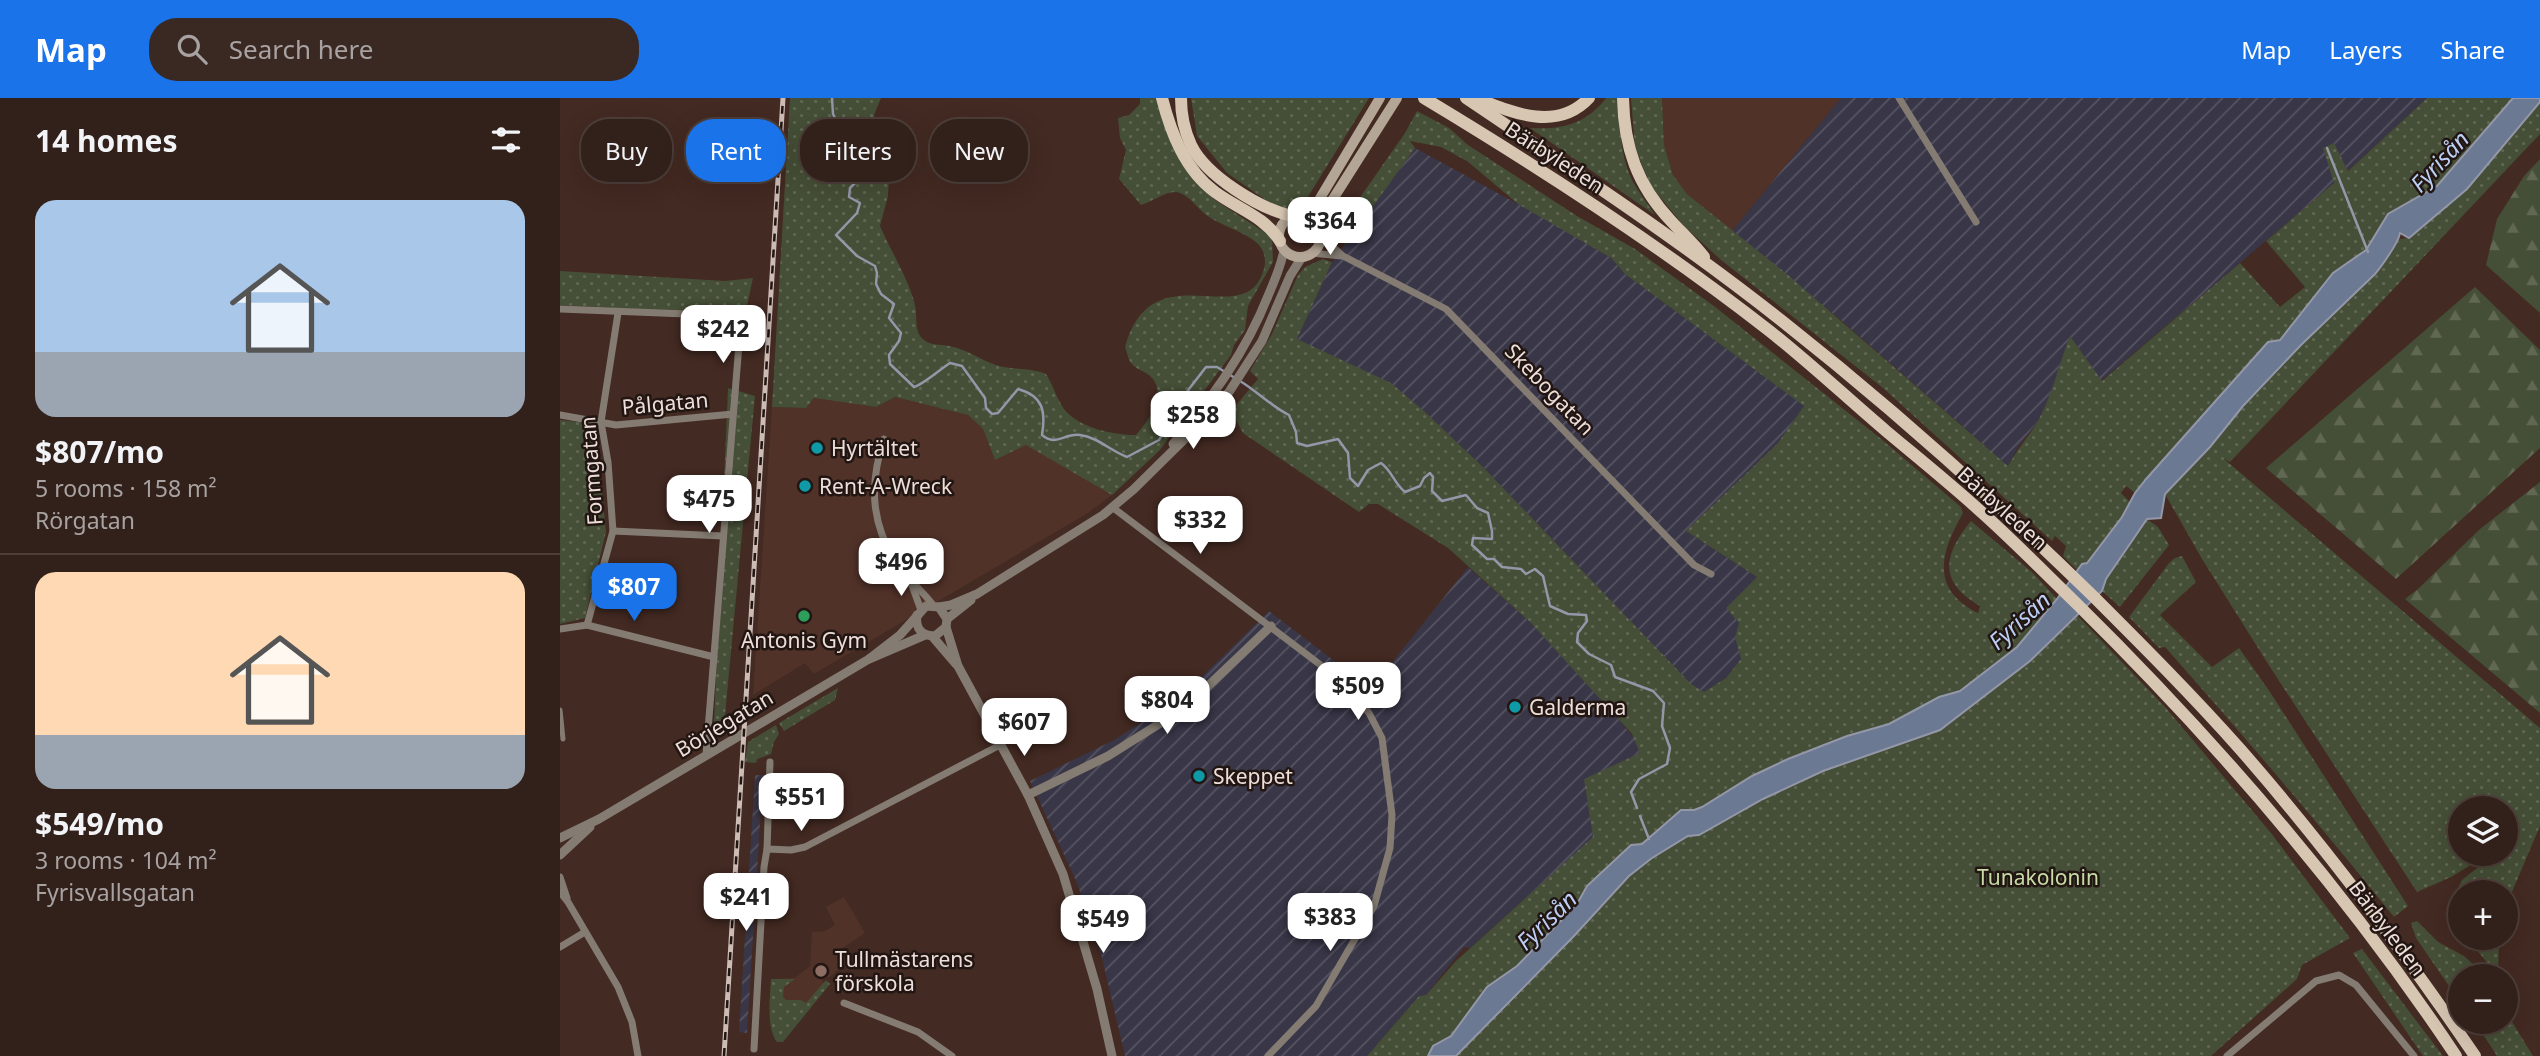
<!DOCTYPE html>
<html lang="en">
<head>
<meta charset="utf-8">
<style>
	body { margin:0; font-family:"Noto Sans",sans-serif; background:#3a2823; color:#f1f3f6; height:100vh; display:flex; flex-direction:column; font-size:26px; white-space:nowrap }
	* { box-sizing:border-box; margin:0 }
	p { font-size:23px; color:#a8a3a2 }
	.icon { flex:none; width:38px; height:38px; fill:none; stroke:currentColor; stroke-width:2; stroke-linecap:round; stroke-linejoin:round }
	.map { position:relative; flex:1; overflow:hidden }
	.details { display:flex; flex-direction:column; background:#32201a; width:560px }
	.details>* { flex:none }
	.hud { position:absolute; left:21px; top:21px; width:665px; height:63px; display:flex; gap:14px }
	.buttons { position:absolute; left:1888px; top:698px; display:grid; gap:14px }
	.buttons a { display:grid; place-items:center; width:70px; height:70px; border-radius:50%; background:#32201a; box-shadow:0 7px 28px #0002,0 0 0 2px #4d3e39; font-size:35px }
	.price { position:absolute; translate:-50% -60px; padding:0 16px; border-radius:14px; background:#fff; color:#222; font-size:23px; line-height:46px; filter:drop-shadow(0 2px 4px #0008) }
	.price::after { content:''; position:absolute; left:50%; top:42px; width:21px; height:16px; margin-left:-10px; background:inherit; clip-path:polygon(0 0,100% 0,50% 100%) }
	.price.selected { background:#1a73e8; color:#fff }
	ul { padding:0; list-style:none }
	li { display:grid; align-content:center; gap:14px; height:371px; padding:0 35px }
	li+li { border-top:2px solid #4d3e39 }
	li span { display:grid; place-items:center; height:217px; border-radius:21px; color:#555 }
	li>.icon { margin-inline-start:auto }
	span .icon { width:126px; height:126px; fill:#fffc; stroke-width:1 }
	li b { font-size:30px }
	h2 { display:flex; justify-content:space-between; align-items:center; height:84px; padding:0 35px; font-size:30px }
	.pill { padding:0 24px; border-radius:28px; background:#32201a; box-shadow:0 7px 28px #0002,0 0 0 2px #4d3e39; font-size:24px; line-height:63px }
	.pill.selected { background:#1a73e8; color:#fff }
	header { display:flex; align-items:center; gap:42px; box-sizing:border-box; height:98px; padding:0 35px; background:#1a73e8; color:#fff }
	header strong { font-size:33px }
	nav { display:flex; gap:38px; margin-inline-start:auto; font-size:24px }
	.search { width:490px; height:63px; background:#3a2823; display:flex; align-items:center; gap:18px; box-sizing:border-box; padding:0 24px; border-radius:28px; color:#a8a3a2; font-size:26px }
	main { display:flex; flex:1; min-height:0 }
	.map>svg:first-child { display:block }
	.built { fill:#513229 }
	.industrial { fill:url(#industrial-furrows) }
	.green { fill:url(#green-dots) }
	.forest { fill:url(#forest-firs) }
	.water { fill:#6c7993; stroke:#9397a8; stroke-width:2 }
	.lines { fill:none; stroke-linecap:round; stroke-linejoin:round }
	.stream { stroke:#9397a8; stroke-width:2.5 }
	.pedestrian { stroke:#847c72; stroke-width:5 }
	.minor { stroke:#847c72; stroke-width:7 }
	.tertiary { stroke:#847c72; stroke-width:9 }
	.secondary { stroke:#b3a696; stroke-width:10 }
	.primary { stroke:#d7c6b2; stroke-width:12 }
	.rail-casing { stroke:#cdbcb6; stroke-width:5 }
	.rail { stroke:#211612; stroke-width:2.5; stroke-dasharray:8; stroke-linecap:butt }
	.culture-dot { fill:#0f9aa8; stroke:#211612; stroke-width:2.5 }
	.leisure-dot { fill:#2e9e5b; stroke:#211612; stroke-width:2.5 }
	.education-dot { fill:#8d6e63; stroke:#211612; stroke-width:2.5 }
	.labels { text-anchor:middle; dominant-baseline:central; stroke-width:5; stroke-linejoin:round; paint-order:stroke }
	.street-label { font-size:21px; fill:#eeded9; stroke:#211612 }
	.poi-label { font-size:21px; fill:#eeded9; stroke:#211612; text-anchor:start }
	.park-label { font-size:21px; fill:#c7dba6; stroke:#211612 }
	.water-label { font-size:23px; font-style:italic; fill:#bccff6; stroke:#211612 }
</style>
</head>
<body>
<header>
<strong>Map</strong>
<div class="search"><svg class="icon" aria-label="search" viewBox="0 0 24 24"><circle cx="10" cy="10" r="6"/><path d="M15 15l6 6"/></svg>Search here</div>
<nav><a>Map</a><a>Layers</a><a>Share</a></nav>
</header>
<main>
<section class="details">
<h2>14 homes<svg class="icon" aria-label="filters" viewBox="0 0 24 24"><path d="M4 7h16M4 17h16"/><circle cx="9" cy="7" r="2"/><circle cx="15" cy="17" r="2"/></svg></h2>
<ul>
<li><span style="background:linear-gradient(#a9c7e8 70%,#9aa5b1 0)"><svg class="icon" aria-label="home" viewBox="0 0 24 24"><path d="M3 11l9-7 9 7M6 9v11h12V9"/></svg></span><div><b>$807/mo</b><p>5 rooms · 158 m²</p><p>Rörgatan</p></div></li>
<li><span style="background:linear-gradient(#ffd9b3 75%,#9aa5b1 0)"><svg class="icon" aria-label="home" viewBox="0 0 24 24"><path d="M3 11l9-7 9 7M6 9v11h12V9"/></svg></span><div><b>$549/mo</b><p>3 rooms · 104 m²</p><p>Fyrisvallsgatan</p></div></li>
</ul>
</section>
<div class="map">
<svg width="1980" height="958" viewBox="0 0 1980 958">
	<defs>
		<pattern id="industrial-furrows" width="10" height="10" patternUnits="userSpaceOnUse" patternTransform="scale(1.75)"><rect width="10" height="10" fill="#393648"/><path d="M-1 1l2-2M0 10L10 0M9 11l2-2" fill="none" stroke="#565362"/></pattern>
		<pattern id="green-dots" width="8" height="8" patternUnits="userSpaceOnUse" patternTransform="scale(1.75)"><rect width="8" height="8" fill="#454e36"/><path d="M2 2h.1M6 6h.1" fill="none" stroke="#606752" stroke-width="1.8" stroke-linecap="round"/></pattern>
		<pattern id="forest-firs" width="22" height="20" patternUnits="userSpaceOnUse" patternTransform="scale(1.75)"><rect width="22" height="20" fill="#454e36"/><path d="M5 1l3.5 6h-7zM16 11l3.5 6h-7z" fill="#606752"/></pattern>
	</defs>
	<rect width="100%" height="100%" fill="#432a22"/>
	<g class="built">
		<path d="M1102 0H1281L1172 133 1127 96 1113 77 1104 47Z"/>
		<path d="M335 299 408 317 423 331 435 362 466 346 552 397 528 415 254 576 245 565 193 597 212 309 246 310 254 300 316 309Z"/>
		<path d="M284 799 305 835 278 853 286 865 271 878 262 882 264 885 231 923 212 927 211 881 235 880 250 868 252 834 265 833 275 827 266 809Z"/>
	</g>
	<g class="industrial">
		<path d="M1281 0H1867L1781 79 1541 283 1510 238 1491 296 1478 323 1458 349 1448 368 1282 223 1172 133Z"/>
		<path d="M855 50 1009 134 1051 160 1065 176 1245 308 1218 345 1126 433 1197 479 1243 522 1150 606 923 369 864 313 737 241 772 164Z"/>
		<path d="M908 469 970 524 1031 588 1078 645 1080 655 1034 739 910 850 904 849 866 897 859 898 807 958H565L542 860 517 785 470 683 554 642 621 599 709 513 811 591Z"/>
		<path d="M195 677H203L187 935 179 934Z"/>
	</g>
	<g class="green">
		<path d="M230 0H321L314 17 329 78 328 98 320 128C331 154 348 179 355 207 358 219 353 233 364 242 372 248 380 246 389 248 407 251 422 263 439 268 456 272 470 270 486 276 493 287 497 301 504 311 519 330 553 337 576 337 589 322 609 296 590 278 585 273 575 271 571 265 568 261 567 254 565 249 592 152 683 234 703 174 707 164 705 152 697 145 682 132 660 128 645 116 636 109 628 95 615 94 605 94 591 104 581 107L559 81 566 52 560 40 558 20 569 17 580 6V0H598L635 83 655 102 712 139 713 164 688 208 685 232 674 247 671 257 599 353 552 397 466 347 435 362 423 331 408 317 335 299 316 309 254 300 246 310 212 309Z"/>
		<path d="M631 0H809L741 110 730 113 710 105 667 75 637 38Z"/>
		<path d="M1046 0H1059C1060 28 1060 58 1073 84 1079 95 1088 106 1095 117L970 30C1002 32 1026 26 1046 0Z"/>
		<path d="M1071 0H1102L1104 47 1113 77 1127 96 1228 177 1448 368C1457 351 1470 337 1479 321 1493 295 1499 265 1510 238L1542 283 1680 165 1720 209 1745 189 1706 143 1774 85 1763 50 1774 45 1788 73 1867 0H1953L1877 88 1828 116 1806 152 1773 175 1720 242 1708 244 1575 395 1566 388 1561 395 1570 404 1562 419 1519 474 1503 458 1506 448 1495 438 1492 443 1323 290 1161 162 1123 127 1091 88 1075 51Z"/>
		<path d="M1980 4V36L1670 364 1663 360 1980 630V728L1946 808V794H1900V832L1892 820 1891 805 1902 782 1935 756H1946V710H1900V756H1929L1891 779 1857 794 1710 569 1642 461 1605 396 1650 349 1683 308 1741 247 1815 176 1839 141 1849 140 1907 91Z"/>
		<path d="M857 13 889 30 908 47 1017 118 1075 151 1154 208 1320 340 1401 409 1403 415C1380 455 1370 491 1418 515L1420 508C1378 484 1383 457 1411 423L1473 475 1497 501 1457 549 1400 593 1379 599 1329 626 1287 638 1228 661 1192 678 1142 709 1134 712H1121L1082 746 1027 788 1017 806 957 868 927 889 891 938 873 948 868 958H807L859 898 866 897 896 863 1033 739 1024 681 1080 655 1072 636 970 524 888 450 818 406H809L799 414 683 335 671 313 698 281 690 273 712 236 738 177 745 169 763 161 772 164 737 241 831 285 864 313 923 369 1131 586 1144 594 1166 580 1181 561 1175 539 1179 525 1166 510 1197 479 1126 433 1218 345 1244 308 1065 176 1051 160 958 106 907 63 881 49 850 43 855 50 786 146 775 140 778 131 845 35Z"/>
		<path d="M0 173 165 183 193 180 185 217 0 207Z"/>
		<path d="M168 290 195 298 164 628 154 625Z"/>
		<path d="M0 322 35 326 46 434 25 520 0 526Z"/>
		<path d="M1587 421 1598 429 1609 447 1560 509 1542 493 1546 481Z"/>
		<path d="M1622 458 1636 484 1600 517 1652 569 1679 550 1710 594 1848 808 1834 819C1760 727 1684 638 1605 549L1599 550 1569 519 1609 465 1615 460Z"/>
		<path d="M1515 515 1606 610 1711 735 1790 840 1742 867 1737 881 1651 958H896L1014 838 1069 778 1092 760 1128 738 1139 737 1203 701 1263 673 1380 632Z"/>
		<path d="M278 590 275 602 224 633 219 625Z"/>
		<path d="M216 627 219 636 214 644 211 656 197 661 196 665 185 664 188 644Z"/>
		<path d="M1857 823 1878 844 1904 858 1926 878H1900V904L1856 840 1851 825Z"/>
		<path d="M1907 840H1939L1938 878Z"/>
		<path d="M1802 851 1883 958H1863L1793 855Z"/>
		<path d="M211 881H235L224 889 223 899 226 902H241L246 905 266 882 270 886 223 944H217C206 930 210 899 211 881Z"/>
		<path d="M1946 914 1973 958H1937L1915 924H1946Z"/>
	</g>
	<g class="forest">
		<path d="M1980 61V215L1926 167 1937 121 1964 78Z"/>
		<path d="M1915 189 1980 252V350L1836 481 1706 370Z"/>
		<path d="M1980 384V615L1845 501 1858 491 1920 431Z"/>
	</g>
	<path class="water" d="M1953 0H1980V4L1907 91 1849 140 1840 135C1839 144 1821 169 1815 176L1741 247 1683 308 1650 349 1605 396 1601 420 1587 421 1546 481 1542 493 1470 563 1380 632 1263 673 1203 701 1139 737 1128 738 1092 760 1069 778 1014 838 896 958H868L873 948 891 938 927 889 957 868 1017 806 1027 788 1071 747 1082 746 1121 712H1134L1142 709 1192 678 1228 661 1287 638 1329 626 1379 599 1400 593 1457 549 1497 501 1522 466 1527 465 1562 419 1575 395 1587 380 1708 244 1720 242 1773 175 1806 152 1828 116 1877 88Z"/>
	<g class="lines">
		<g class="stream">
			<path d="M272 0 273 16 287 43 286 52 296 58 303 59 308 68 305 75 290 90 289 99 300 105 297 115 276 137 297 158 315 168 317 175 316 186 321 196 334 206 329 220 341 235 339 243 329 257 330 266 354 289C364 286 379 272 390 265L402 268 425 300 426 310 432 316 438 315 458 291C483 298 486 313 482 337 496 349 504 335 520 337 537 339 551 353 567 359L599 342 629 291 646 269H657L675 280"/>
			<path d="M1767 50 1808 154"/>
			<path d="M680 283C698 294 711 308 729 317L736 334 737 345 747 348 778 341 788 355 790 380 798 388 808 372 821 365C832 373 834 385 845 394L860 388 864 380 870 375 873 379 872 393 882 403 906 397 917 410 928 415 932 433V441L913 440 912 447 927 461H934L942 469 961 471 966 476 975 471 983 478 990 508 1008 516 1026 517 1027 523 1018 535 1017 544 1029 556 1051 567 1055 579 1093 593 1104 605 1102 628 1110 650 1107 666 1079 681 1071 694 1077 710"/>
			<path d="M1080 718 1089 741"/>
		</g>
		<path class="pedestrian" d="M0 612 3 641"/>
		<g class="minor">
			<path d="M1339 0 1416 124"/>
			<path d="M761 138 783 158 886 211 1134 467 1151 476"/>
			<path d="M751 155 782 158"/>
			<path d="M0 211 176 218 179 246 146 657"/>
			<path d="M0 317 56 327 173 316"/>
			<path d="M324 341C310 383 310 422 334 461 344 478 361 491 373 507"/>
			<path d="M552 409 783 584 809 615 822 640 832 717 830 750 814 808 756 908 708 958"/>
			<path d="M53 433 163 438"/>
			<path d="M350 482 361 512"/>
			<path d="M27 527 53 433 48 364 41 324 58 215"/>
			<path d="M0 531 27 527 154 559"/>
			<path d="M207 751 210 664"/>
			<path d="M0 779 7 800"/>
			<path d="M0 794 8 804 58 889 72 924 78 958"/>
			<path d="M0 849 25 834"/>
			<path d="M284 905 358 934 392 958"/>
			<path d="M194 951 204 769 207 751 231 752 245 749 440 647"/>
			<path d="M1667 958 1756 883 1779 877 1796 887 1854 958"/>
		</g>
		<g class="tertiary">
			<path d="M613 346C652 300 686 254 708 198 715 182 721 168 724 152"/>
			<path d="M357 517C355 531 362 538 375 538L386 529 387 521 379 509"/>
			<path d="M387 521 411 502"/>
			<path d="M386 529 398 568 468 697 503 776 537 891 552 958"/>
			<path d="M372 538 396 566"/>
			<path d="M309 561 340 537 366 508 379 509 391 507 417 496 543 417 574 391 651 315 669 294 702 243 730 178 742 159"/>
			<path d="M468 697 548 658 626 609 711 528"/>
			<path d="M0 740 39 721 309 561 365 537"/>
			<path d="M0 757 30 729"/>
		</g>
		<g class="secondary">
			<path d="M744 117 759 102 820 0"/>
			<circle cx="740" cy="138" r="21"/>
			<path d="M761 133 766 112 837 0"/>
		</g>
		<g class="primary">
			<path d="M602 0C611 35 625 72 655 94 678 111 704 118 720 143"/>
			<path d="M621 0C621 17 624 32 631 47 646 78 700 111 732 118"/>
			<path d="M864 0C982 71 1098 146 1207 231 1248 263 1286 299 1326 333 1357 359 1388 384 1418 411 1452 441 1484 474 1516 505 1657 644 1786 793 1896 958"/>
			<path d="M906 0C1013 72 1121 143 1222 223 1331 309 1434 401 1533 498 1583 548 1633 598 1680 651 1765 748 1842 851 1915 958"/>
			<path d="M916 0C953 15 997 34 1029 0"/>
			<path d="M1063 0C1064 49 1077 87 1111 123 1122 135 1134 146 1144 159"/>
		</g>
		<g class="rail-casing">
			<path id="rail" d="M164 958 223 0"/>
		</g>
		<use href="#rail" class="rail"/>
	</g>
	<g class="culture-dot">
		<circle cx="257" cy="350" r="7"/>
		<circle cx="245" cy="388" r="7"/>
		<circle cx="955" cy="609" r="7"/>
		<circle cx="639" cy="678" r="7"/>
	</g>
	<circle class="leisure-dot" cx="244" cy="518" r="7"/>
	<circle class="education-dot" cx="261" cy="873" r="7"/>
	<g class="labels">
		<g class="street-label">
			<text transform="translate(995 59) rotate(33)">Bärbyleden</text>
			<text transform="translate(990 291) rotate(46)">Skebogatan</text>
			<text transform="translate(105 305) rotate(-5)">Pålgatan</text>
			<text transform="translate(31 373) rotate(-94)">Formgatan</text>
			<text transform="translate(1443 410) rotate(42)">Bärbyleden</text>
			<text transform="translate(164 625) rotate(-31)">Börjegatan</text>
			<text transform="translate(1828 830) rotate(53)">Bärbyleden</text>
		</g>
		<g class="poi-label">
			<text x="271" y="350">Hyrtältet</text>
			<text x="259" y="388">Rent-A-Wreck</text>
			<text x="244" y="542" text-anchor="middle">Antonis Gym</text>
			<text x="969" y="609">Galderma</text>
			<text x="653" y="678">Skeppet</text>
			<text x="275" y="861">Tullmästarens<tspan x="275" dy="24">förskola</tspan></text>
		</g>
		<g class="park-label">
			<text x="1478" y="779">Tunakolonin</text>
		</g>
		<g class="water-label">
			<text transform="translate(1879 63) rotate(-47)">Fyrisån</text>
			<text transform="translate(1459 522) rotate(-42)">Fyrisån</text>
			<text transform="translate(986 822) rotate(-44)">Fyrisån</text>
		</g>
	</g>
</svg>
<div class="buttons">
<a><svg class="icon" aria-label="layers" viewBox="0 0 24 24"><path d="M12 4l9 5-9 5-9-5zM3 14l9 5 9-5"/></svg></a>
<a>+</a>
<a>−</a>
</div>
<b class="price" style="left:770px;top:159px">$364</b>
<b class="price" style="left:163px;top:267px">$242</b>
<b class="price" style="left:633px;top:353px">$258</b>
<b class="price" style="left:149px;top:437px">$475</b>
<b class="price" style="left:640px;top:458px">$332</b>
<b class="price" style="left:341px;top:500px">$496</b>
<b class="price selected" style="left:74px;top:525px">$807</b>
<b class="price" style="left:798px;top:624px">$509</b>
<b class="price" style="left:607px;top:638px">$804</b>
<b class="price" style="left:464px;top:660px">$607</b>
<b class="price" style="left:241px;top:735px">$551</b>
<b class="price" style="left:186px;top:835px">$241</b>
<b class="price" style="left:770px;top:855px">$383</b>
<b class="price" style="left:543px;top:857px">$549</b>
<div class="hud">
<a class="pill">Buy</a>
<a class="pill selected">Rent</a>
<a class="pill">Filters</a>
<a class="pill">New</a>
</div>
</div>
</main>
</body>
</html>
